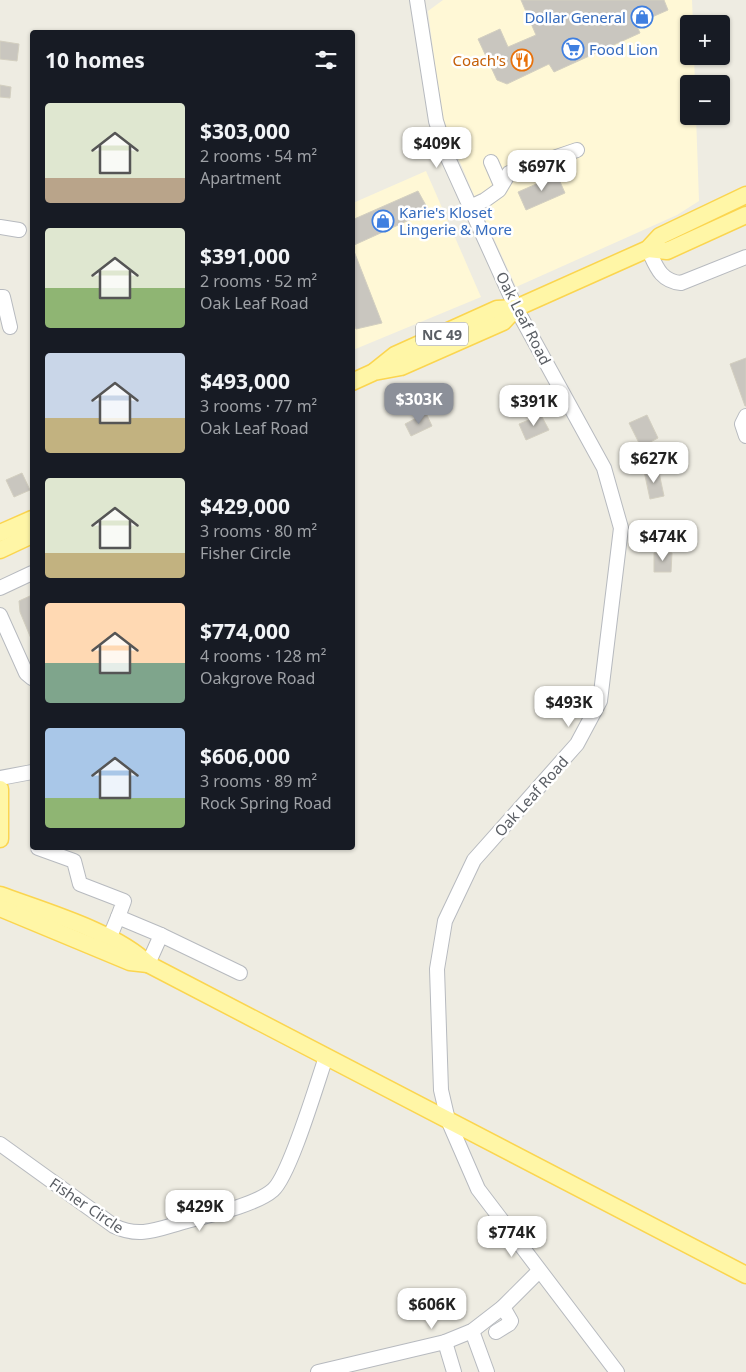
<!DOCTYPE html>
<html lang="en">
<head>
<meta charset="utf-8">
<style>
	body { margin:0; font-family:"Noto Sans",sans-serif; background:#20242c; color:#f1f3f6; height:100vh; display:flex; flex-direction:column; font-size:19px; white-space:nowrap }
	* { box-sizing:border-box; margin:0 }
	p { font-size:16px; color:#9ea1a6 }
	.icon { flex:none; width:28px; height:28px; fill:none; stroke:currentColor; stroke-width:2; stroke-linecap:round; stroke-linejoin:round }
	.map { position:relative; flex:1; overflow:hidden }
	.side { position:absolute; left:30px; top:30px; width:325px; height:820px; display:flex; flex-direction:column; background:#171b24; border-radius:5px; box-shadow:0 1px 4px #0004 }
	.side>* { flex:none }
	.tools { position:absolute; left:680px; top:15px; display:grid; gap:10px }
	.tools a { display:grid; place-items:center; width:50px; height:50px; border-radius:5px; background:#171b24; box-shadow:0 1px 4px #0004; font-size:25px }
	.price { position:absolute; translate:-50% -42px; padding:0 11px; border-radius:10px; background:#fff; color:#222; font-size:16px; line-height:32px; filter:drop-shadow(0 1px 2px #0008) }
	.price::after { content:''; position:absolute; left:50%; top:30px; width:15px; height:11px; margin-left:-8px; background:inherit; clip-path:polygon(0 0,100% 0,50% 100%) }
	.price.active { background:#8c9099; color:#fff }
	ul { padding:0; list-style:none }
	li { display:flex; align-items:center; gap:15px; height:125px; padding:0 15px }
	li span { display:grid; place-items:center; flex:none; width:140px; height:100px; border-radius:5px; color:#555 }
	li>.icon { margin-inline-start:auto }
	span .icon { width:60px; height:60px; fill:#fffc; stroke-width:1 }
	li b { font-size:21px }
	h2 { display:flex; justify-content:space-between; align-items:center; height:60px; padding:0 15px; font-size:21px }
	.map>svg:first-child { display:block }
	.commercial { fill:#fff8d6 }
	.building { fill:#c9c6bf; stroke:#d3cfc0 }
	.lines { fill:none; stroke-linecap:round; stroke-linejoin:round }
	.minor-casing { stroke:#b7babf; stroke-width:16 }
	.major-casing { stroke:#fbd54f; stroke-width:19 }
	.minor { stroke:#fff; stroke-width:14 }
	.major { stroke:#fff6a6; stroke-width:16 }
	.labels { text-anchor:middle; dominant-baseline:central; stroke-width:5; stroke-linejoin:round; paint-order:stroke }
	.shield { fill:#fff; stroke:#8c8e92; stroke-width:1 }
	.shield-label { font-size:14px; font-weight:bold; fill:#5a5e64 }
	.shop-label { font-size:15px; fill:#366cbe; stroke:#fff; text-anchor:start }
	.food-label { font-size:15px; fill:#c56008; stroke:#fff; text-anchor:end }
	.street-label { font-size:15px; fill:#5a5e64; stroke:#fff }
</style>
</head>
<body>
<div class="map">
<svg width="746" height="1372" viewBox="0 0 746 1372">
	<rect width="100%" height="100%" fill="#eeece2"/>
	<g class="commercial">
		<path d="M443 0H692L693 24H689V56H694L695 84H689V116H696L699 201 677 215 516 287 470 186 442 119 428 11Z"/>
		<path d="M426 171 481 297 353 350V203Z"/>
	</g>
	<g class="building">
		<path d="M521 0H664L668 10 636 24 640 33 554 72 549 64 507 84 497 80 478 39 500 29 508 47 536 35Z"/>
		<path d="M0 41 19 44 17 61 0 59Z"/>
		<path d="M0 85 11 87 10 98 0 97Z"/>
		<path d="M557 175 565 193 526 210 518 192Z"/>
		<path d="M418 191 429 211 352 246V220Z"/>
		<path d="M352 246 382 323 356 329 352 319Z"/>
		<path d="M746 358V406H745L730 364Z"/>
		<path d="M426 413 432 426 411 436 405 424Z"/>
		<path d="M541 415 549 430 526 440 519 424Z"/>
		<path d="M647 415 658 438 641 447 629 423Z"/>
		<path d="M658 468 664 496 650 499 644 471Z"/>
		<path d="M22 473 30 490 14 497 6 480Z"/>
		<path d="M654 553H672L671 572H654Z"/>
		<path d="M32 595V641L20 612 19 601Z"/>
	</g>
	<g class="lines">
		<g class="minor-casing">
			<g id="minor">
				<path d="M417 0 436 121 448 158 516 308 604 468 621 528 600 701 577 744 474 860 445 921 437 969 441 1090 448 1120 478 1189 617 1372"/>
				<path d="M491 162 501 185"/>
				<path d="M470 207 485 200 499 190 509 173 577 150"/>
				<path d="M0 227 19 230"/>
				<path d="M648 249C656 266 660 281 681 283L746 257"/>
				<path d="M0 297H3L10 327"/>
				<path d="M746 416 742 424 746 436"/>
				<path d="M0 588 32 573"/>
				<path d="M0 615 26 673 32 678"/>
				<path d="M0 778 32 772"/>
				<path d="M38 848 74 861 80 884 124 901 118 917"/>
				<path d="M109 939 118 917 161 935"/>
				<path d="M148 964 161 935 240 973"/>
				<path d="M0 1144 114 1226C141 1239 160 1228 187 1221 210 1215 256 1205 273 1190 290 1175 317 1083 326 1057"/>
				<path d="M472 1331 487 1372"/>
				<path d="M496 1332 509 1324 511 1321 503 1307"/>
				<path d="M445 1342 454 1372"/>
				<path d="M318 1372 445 1342 472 1331 503 1307 539 1271"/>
			</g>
		</g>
		<g class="major-casing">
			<g id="major">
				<path d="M648 249 667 251 746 215"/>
				<path d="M375 371 395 355 497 309 516 308"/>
				<path d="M352 382 374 372 401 367 503 322 516 308 648 249 660 236 746 195"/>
				<path d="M0 533 32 519"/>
				<path d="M0 550 32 535"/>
				<path d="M0 789V839"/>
				<path d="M0 895C43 911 116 932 148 964L746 1275"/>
				<path d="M0 908 130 962 148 964"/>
			</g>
		</g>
		<use href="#minor" class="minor"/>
		<use href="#major" class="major"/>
	</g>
	<defs>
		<g id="shop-ring" transform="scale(1.125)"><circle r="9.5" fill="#fff" stroke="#3f7fe0" stroke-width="1.5"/><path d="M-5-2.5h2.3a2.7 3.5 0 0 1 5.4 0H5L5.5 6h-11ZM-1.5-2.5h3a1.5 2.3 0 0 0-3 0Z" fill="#3f7fe0"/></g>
		<g id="supermarket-ring" transform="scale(1.125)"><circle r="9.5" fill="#fff" stroke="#3f7fe0" stroke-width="1.5"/><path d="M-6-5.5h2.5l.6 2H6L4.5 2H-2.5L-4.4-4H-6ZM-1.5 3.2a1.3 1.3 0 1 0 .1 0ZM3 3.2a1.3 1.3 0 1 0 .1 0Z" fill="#3f7fe0"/></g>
		<g id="restaurant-ring" transform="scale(1.125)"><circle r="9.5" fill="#fff" stroke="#e8710a" stroke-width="1.5"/><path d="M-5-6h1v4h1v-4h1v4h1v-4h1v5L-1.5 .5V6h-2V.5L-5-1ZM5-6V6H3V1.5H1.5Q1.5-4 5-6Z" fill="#e8710a"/></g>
	</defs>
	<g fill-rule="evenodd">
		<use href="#shop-ring" x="642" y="17"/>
		<use href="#supermarket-ring" x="573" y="49"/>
		<use href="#restaurant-ring" x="522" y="60"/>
		<use href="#shop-ring" x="383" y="221"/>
	</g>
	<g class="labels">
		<rect class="shield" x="416" y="322.5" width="52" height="23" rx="4"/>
		<g class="shield-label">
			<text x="442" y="334">NC 49</text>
		</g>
		<g class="shop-label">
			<text x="626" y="17" text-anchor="end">Dollar General</text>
			<text x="589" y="49">Food Lion</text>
			<text x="399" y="212">Karie's Kloset<tspan x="399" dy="17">Lingerie &amp; More</tspan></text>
		</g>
		<g class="food-label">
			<text x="506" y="60">Coach's</text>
		</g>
		<g class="street-label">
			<text transform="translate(524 318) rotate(63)">Oak Leaf Road</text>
			<text transform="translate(531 796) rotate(-48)">Oak Leaf Road</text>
			<text transform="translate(87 1205) rotate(34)">Fisher Circle</text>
		</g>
	</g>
</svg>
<div class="tools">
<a>+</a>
<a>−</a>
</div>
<b class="price" style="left:437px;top:169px">$409K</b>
<b class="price" style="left:542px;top:192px">$697K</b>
<b class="price active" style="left:419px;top:425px">$303K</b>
<b class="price" style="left:534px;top:427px">$391K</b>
<b class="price" style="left:654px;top:484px">$627K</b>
<b class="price" style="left:663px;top:562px">$474K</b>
<b class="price" style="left:569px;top:728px">$493K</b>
<b class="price" style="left:200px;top:1232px">$429K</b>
<b class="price" style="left:512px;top:1258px">$774K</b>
<b class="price" style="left:432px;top:1330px">$606K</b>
<section class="side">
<h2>10 homes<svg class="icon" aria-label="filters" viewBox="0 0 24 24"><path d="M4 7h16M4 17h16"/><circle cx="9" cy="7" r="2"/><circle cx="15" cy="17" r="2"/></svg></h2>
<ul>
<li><span style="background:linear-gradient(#dfe7d0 75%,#b9a48a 0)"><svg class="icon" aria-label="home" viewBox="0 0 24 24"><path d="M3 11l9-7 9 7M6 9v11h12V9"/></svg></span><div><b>$303,000</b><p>2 rooms · 54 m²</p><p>Apartment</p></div></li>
<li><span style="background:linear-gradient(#dfe7d0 60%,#8fb573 0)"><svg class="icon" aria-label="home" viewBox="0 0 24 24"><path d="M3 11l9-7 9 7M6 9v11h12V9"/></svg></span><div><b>$391,000</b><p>2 rooms · 52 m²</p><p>Oak Leaf Road</p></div></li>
<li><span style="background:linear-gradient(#c9d6e8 65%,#c2b280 0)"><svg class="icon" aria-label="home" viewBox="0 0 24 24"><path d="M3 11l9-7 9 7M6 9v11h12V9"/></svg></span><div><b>$493,000</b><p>3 rooms · 77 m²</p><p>Oak Leaf Road</p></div></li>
<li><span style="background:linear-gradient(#dfe7d0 75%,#c2b280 0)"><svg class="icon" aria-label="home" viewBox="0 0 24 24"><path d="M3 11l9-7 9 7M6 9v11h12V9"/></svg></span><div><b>$429,000</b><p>3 rooms · 80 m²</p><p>Fisher Circle</p></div></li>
<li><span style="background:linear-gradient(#ffd9b3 60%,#7fa58c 0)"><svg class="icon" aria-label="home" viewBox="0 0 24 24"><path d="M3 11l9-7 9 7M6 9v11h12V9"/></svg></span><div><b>$774,000</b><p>4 rooms · 128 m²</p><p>Oakgrove Road</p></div></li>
<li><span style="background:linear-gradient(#a9c7e8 70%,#8fb573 0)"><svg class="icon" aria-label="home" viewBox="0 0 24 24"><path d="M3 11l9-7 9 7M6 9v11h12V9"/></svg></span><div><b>$606,000</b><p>3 rooms · 89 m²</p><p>Rock Spring Road</p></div></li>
</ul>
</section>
</div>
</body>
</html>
